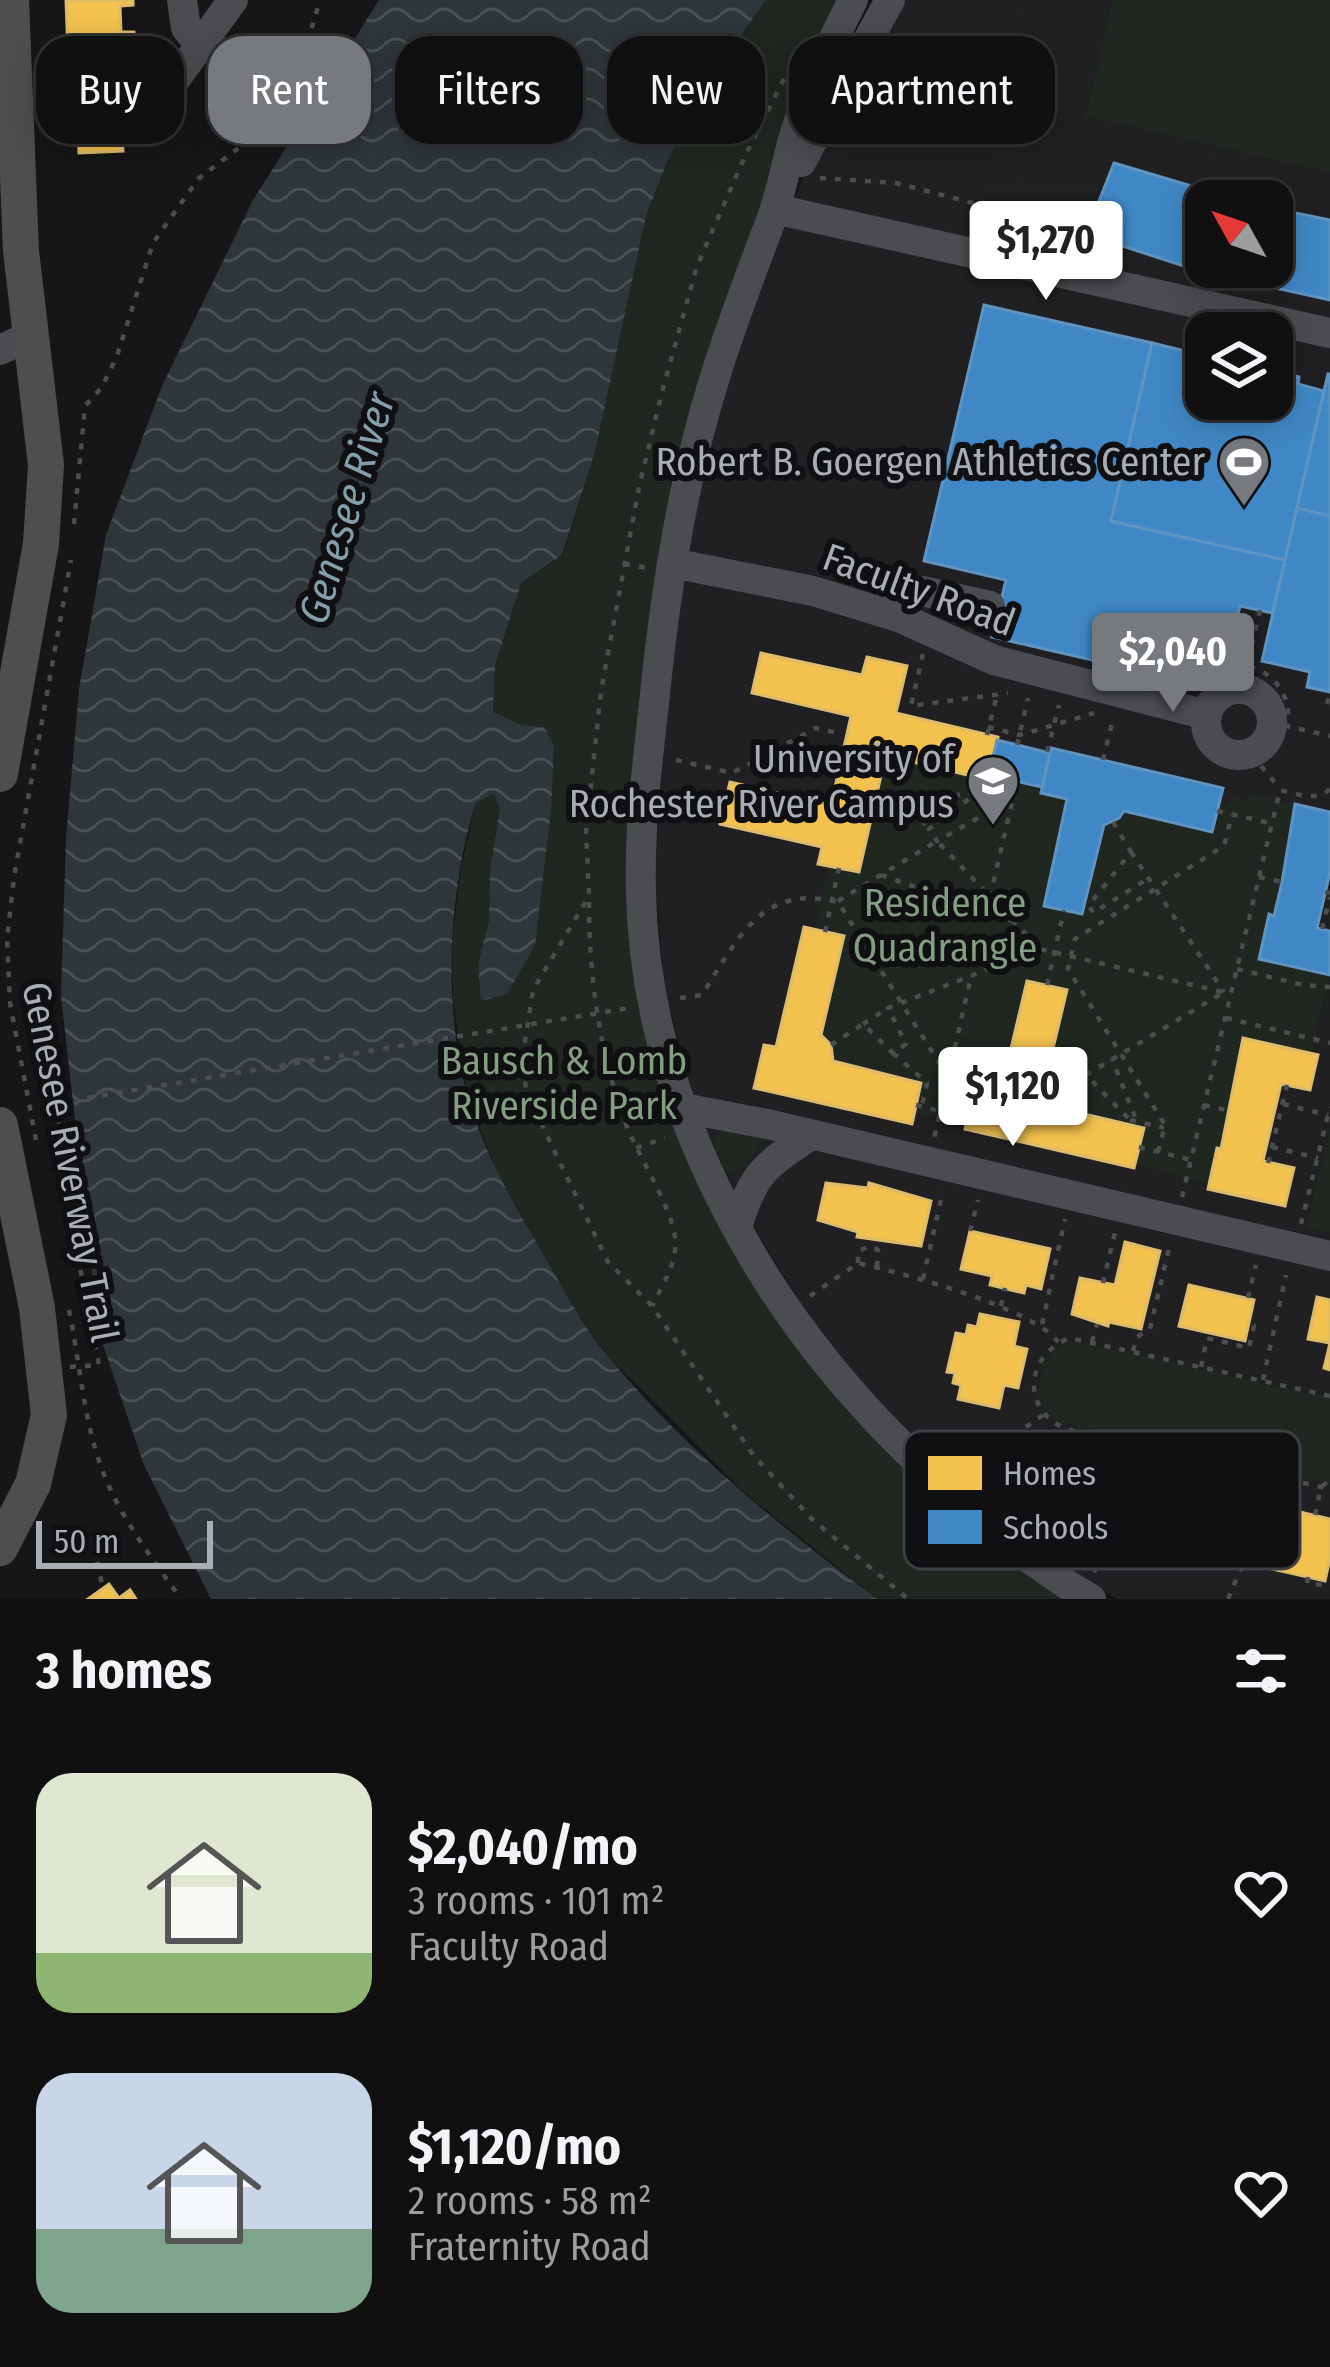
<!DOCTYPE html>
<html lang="en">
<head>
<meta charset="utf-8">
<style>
	body { margin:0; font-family:"Fira Sans Condensed",sans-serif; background:#191919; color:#f1f3f6; height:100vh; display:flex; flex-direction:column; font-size:45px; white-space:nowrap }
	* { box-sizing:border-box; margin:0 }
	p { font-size:39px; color:#9c9d9f }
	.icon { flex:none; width:66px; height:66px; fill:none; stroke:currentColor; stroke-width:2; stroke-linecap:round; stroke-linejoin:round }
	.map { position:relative; height:1599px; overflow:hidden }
	.panel { display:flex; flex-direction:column; background:#101010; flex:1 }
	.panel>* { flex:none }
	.guide { position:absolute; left:36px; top:36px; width:1260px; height:108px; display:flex; gap:24px }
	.needle { width:78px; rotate:310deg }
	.controls { position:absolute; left:1185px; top:180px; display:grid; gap:24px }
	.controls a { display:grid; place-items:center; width:108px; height:108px; border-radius:24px; background:#101010; box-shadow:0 6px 30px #0003,0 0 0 3px #303030; font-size:60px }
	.scale { position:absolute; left:36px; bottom:30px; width:177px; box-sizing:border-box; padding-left:12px; border:6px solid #a9aeb5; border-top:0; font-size:33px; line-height:42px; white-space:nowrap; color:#a9aeb5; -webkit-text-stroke:9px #101012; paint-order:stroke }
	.price { position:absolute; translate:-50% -102px; padding:0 27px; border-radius:12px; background:#fff; color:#222; font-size:39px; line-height:78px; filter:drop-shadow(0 3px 6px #0008) }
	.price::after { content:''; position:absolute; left:50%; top:72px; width:36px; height:27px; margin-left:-18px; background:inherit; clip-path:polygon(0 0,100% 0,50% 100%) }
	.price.selected { background:#76797d; color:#fff }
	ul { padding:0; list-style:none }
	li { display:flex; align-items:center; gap:36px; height:300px; padding:0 36px }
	li span { display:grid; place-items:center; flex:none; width:336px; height:240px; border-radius:36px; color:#555 }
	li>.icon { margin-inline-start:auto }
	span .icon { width:144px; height:144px; fill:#fffc; stroke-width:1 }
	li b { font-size:51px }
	h2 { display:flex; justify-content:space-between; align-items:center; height:144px; padding:0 36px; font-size:51px }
	.tag { padding:0 42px; border-radius:36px; background:#101010; box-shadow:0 6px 30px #0003,0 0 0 3px #303030; font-size:42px; line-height:108px }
	.tag.selected { background:#76797d; color:#fff }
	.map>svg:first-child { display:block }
	.built { fill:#202022; fill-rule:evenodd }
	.green { fill:#202620 }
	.water { fill:url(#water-waves) }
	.homes { fill:#f2c14e; stroke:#dcbb6d; stroke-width:3 }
	.schools { fill:#3f88c5; stroke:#5f93c0; stroke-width:3 }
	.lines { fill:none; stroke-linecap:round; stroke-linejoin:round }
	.path { stroke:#4c4d4f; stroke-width:4.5; stroke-dasharray:6 9; stroke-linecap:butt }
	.minor { stroke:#4b4c4f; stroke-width:30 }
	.major { stroke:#4d4e50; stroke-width:36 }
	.labels { text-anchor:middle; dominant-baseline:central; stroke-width:12; stroke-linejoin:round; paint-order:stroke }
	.poi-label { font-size:39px; fill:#a9aeb5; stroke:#101012; text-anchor:end }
	.street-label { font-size:39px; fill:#a9aeb5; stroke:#101012 }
	.park-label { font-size:39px; fill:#849e82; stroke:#101012 }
	.water-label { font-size:42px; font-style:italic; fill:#839fac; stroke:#101012 }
	.key { fill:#101012; stroke:#3e3f43; stroke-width:3 }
	.key-label { font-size:33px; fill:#a9aeb5 }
</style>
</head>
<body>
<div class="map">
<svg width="1330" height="1599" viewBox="0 0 1330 1599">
	<defs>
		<pattern id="water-waves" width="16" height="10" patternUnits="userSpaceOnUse" patternTransform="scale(3)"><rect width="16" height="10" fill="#2e363a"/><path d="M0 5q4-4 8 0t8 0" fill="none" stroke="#495154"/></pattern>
	</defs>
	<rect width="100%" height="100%" fill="#161616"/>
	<path class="built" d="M897 0H1330V1599H1118L1048 1558 998 1517 880 1406 811 1319 751 1223 712 1143 688 1081 664 984 654 861 671 676 691 531 730 369 765 268 811 160ZM1206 201H1272V267H1206ZM1206 333H1272V399H1206Z"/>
	<g class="green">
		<path d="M766 0H844L709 354 633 957 791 1338 846 1410 909 1472 1069 1599H877L745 1493 608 1356 577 1313 498 1174 468 1098 453 1001 452 945 460 872 476 803 494 794 500 808 490 869 489 921 478 964 482 1001 543 727 522 725 493 712 495 666 521 583 563 555 595 452 646 216 667 162 709 81Z"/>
		<path d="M1113 0H1330V172L1086 116Z"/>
		<path d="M900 759 987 780 989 775 1042 787 1041 793 1067 799 1044 905 1082 914 1104 825 1119 818 1124 811 1212 832 1219 805 1228 806 1231 797 1247 801 1250 793 1295 804 1286 842 1291 844 1274 916 1270 914 1329 975 1311 1054 1242 1039 1221 1149H1217L1209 1184 1135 1164 1143 1127 1059 1108 1056 1095 1044 1086 1066 989 1027 981 1000 1095 974 1088 966 1124 915 1112 920 1083 833 1061 831 1045 821 1035 844 937 814 929 829 866 883 767Z"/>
		<path d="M1330 1126V1233L1306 1228Z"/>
		<path d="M722 1129 762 1135 765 1141 738 1172 725 1171 712 1143Z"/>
		<path d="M1072 1341 1330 1398V1485L1057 1421 1040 1404C1035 1376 1043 1350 1072 1341Z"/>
	</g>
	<path class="water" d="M379 0H766L709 81 667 162 646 216 595 452 562 555 521 583 495 666 493 712 522 725 544 727 554 745 551 810 535 945 507 994 481 1001 478 964 489 921 490 869 500 809 494 794 476 803C448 889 442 1013 469 1100 485 1155 515 1206 544 1255 564 1290 582 1325 607 1355 683 1448 782 1528 877 1599H211L144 1465 99 1333 61 996 66 839 79 689 106 535 162 386 253 200Z"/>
	<g class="homes">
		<path d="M66 0H133V5L120 6 121 32H134L136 77 69 80Z"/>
		<path d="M120 95 123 151 79 153 77 97Z"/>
		<path d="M761 653 862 675 867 657 907 666 896 713 998 737 988 780 900 759 883 767 859 872 818 864 822 847 720 824 730 782 831 805 851 716 752 693Z"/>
		<path d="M804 927 844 936 821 1035 831 1045 833 1061 921 1083 912 1124 754 1088 764 1045 776 1047Z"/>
		<path d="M1027 981 1067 990 1044 1086 1056 1095 1059 1108 1144 1128 1134 1168 965 1129 974 1088 1000 1095Z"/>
		<path d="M1243 1038 1318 1055 1310 1090 1281 1084 1263 1161 1294 1168 1285 1206 1208 1189 1217 1148 1221 1149Z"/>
		<path d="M826 1183 868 1188 869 1183 931 1201 921 1246 857 1237 858 1232 818 1220Z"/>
		<path d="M970 1231 1050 1249 1041 1289 1026 1285 1024 1293 990 1285 992 1276 961 1269Z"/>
		<path d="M1125 1242 1160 1251 1141 1329 1109 1322 1108 1326 1072 1314 1080 1278 1115 1285Z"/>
		<path d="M1189 1285 1254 1300 1245 1341 1179 1326Z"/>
		<path d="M1317 1297 1330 1300V1370L1324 1368 1330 1343 1308 1339Z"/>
		<path d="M980 1314 1019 1322 1014 1346 1027 1349 1018 1388 1004 1385 999 1408 958 1399 961 1385 953 1383 955 1373 947 1372 956 1333 966 1335 968 1325 977 1327Z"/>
		<path d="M1300 1512 1330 1519V1558L1325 1581 1250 1564 1258 1528 1294 1537Z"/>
		<path d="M109 1584 119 1598 130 1590 136 1599H88Z"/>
	</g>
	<g class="schools">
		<path d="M1114 163 1242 201H1206V267H1272V208L1330 220V300L1199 271 1086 234Z"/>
		<path d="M984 305 1152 343 1111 521 1285 560 1272 613 1240 606 1234 632 1192 623 1179 680 992 637 1006 580 924 561Z"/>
		<path d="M1152 343 1206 356V399H1272V371L1299 377 1298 384 1324 391 1285 560 1111 521Z"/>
		<path d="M1328 374H1330V516L1297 508Z"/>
		<path d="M1297 508 1330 516V692L1307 687 1310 672 1262 661Z"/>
		<path d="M997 740 1050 753 1042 787 989 775Z"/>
		<path d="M1051 748 1223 788 1212 832 1124 811 1119 818 1104 825 1082 914 1044 906 1067 799 1041 793Z"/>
		<path d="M1295 804 1330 812V872L1317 928 1330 931V975L1259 959 1269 914 1274 916 1282 882Z"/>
	</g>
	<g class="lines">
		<g class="path">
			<path d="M784 79 746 154 697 266 662 392 639 487 601 691 586 832 589 896 533 990 523 1054 526 1092 608 1262 652 1306 754 1456 812 1519 908 1599"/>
			<path d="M820 178 896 183 1069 228 1070 250"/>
			<path d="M1096 253 1100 240"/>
			<path d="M74 524 85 406 102 387 117 356 153 243 198 179 257 134 273 114 298 74 320 0"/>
			<path d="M624 564 648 568"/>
			<path d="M1260 610 1247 666C1275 672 1293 698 1287 726L1330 736"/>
			<path d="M923 654 911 706 1008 693"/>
			<path d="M1327 704 1330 694"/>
			<path d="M988 727 1020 735 1094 713"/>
			<path d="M987 735 997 695"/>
			<path d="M1017 745 1028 698"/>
			<path d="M1047 752 1059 705"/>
			<path d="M676 760 732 773 816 728 838 733"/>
			<path d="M1103 760 1113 719"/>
			<path d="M1261 766 1280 789"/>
			<path d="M888 768 913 808 968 792 975 794 929 829 937 841 1012 799 975 794"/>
			<path d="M913 808 927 827"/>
			<path d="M1217 811 1270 823"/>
			<path d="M1113 822 1131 852 1089 905 1093 913 1149 878"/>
			<path d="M1131 852 1224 992"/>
			<path d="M881 875 1012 921"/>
			<path d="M1259 877 1282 882"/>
			<path d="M1325 892 1330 893"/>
			<path d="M990 897 1017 781"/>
			<path d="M838 901 937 841 1040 949"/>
			<path d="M589 902C589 975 599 1050 624 1119 636 1153 671 1205 675 1237 678 1262 663 1284 652 1306"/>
			<path d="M1322 929 1330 897"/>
			<path d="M825 932 839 868"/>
			<path d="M867 948 999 963"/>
			<path d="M1237 969 1303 985 1330 987"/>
			<path d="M1047 985 1064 910"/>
			<path d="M680 998 702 995C737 940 761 883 838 902L948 1077 934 1139"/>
			<path d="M1226 1018 1330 1043"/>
			<path d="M863 1024 888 1008"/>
			<path d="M831 1045 863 1024 893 1053 906 1044 888 1008 1040 949 1231 994"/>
			<path d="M893 1053 927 1083 922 1106"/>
			<path d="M1086 1075 1224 992"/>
			<path d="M948 1077 971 977"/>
			<path d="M1056 1095 1086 1075 1130 1120 1135 1117 1112 1059"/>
			<path d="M1283 1104 1328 1115"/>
			<path d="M916 1105 940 1111"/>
			<path d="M1204 1105 1230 1111"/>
			<path d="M1130 1120 1164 1128"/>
			<path d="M36 1140 10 1003 7 939 14 877 71 560"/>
			<path d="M1139 1147 1191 1160"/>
			<path d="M1272 1147 1318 1158"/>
			<path d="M636 1148 665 1138"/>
			<path d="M1158 1152 1165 1125 1068 969 1075 939 1224 846 1232 814"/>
			<path d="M1268 1163 1287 1085"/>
			<path d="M1182 1197 1280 790C1297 794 1316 802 1330 789"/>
			<path d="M1301 1224 1330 1107"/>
			<path d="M970 1231 978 1200"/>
			<path d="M858 1263V1251L871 1246 878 1250 877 1268"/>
			<path d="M923 1279 943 1191"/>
			<path d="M1103 1283 1115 1232"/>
			<path d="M810 1296 858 1263C905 1274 1031 1307 1058 1342"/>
			<path d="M1248 1298 1256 1265"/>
			<path d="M1001 1306 1005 1288"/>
			<path d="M69 1310C80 1362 83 1419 102 1469 119 1516 152 1558 181 1599"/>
			<path d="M1042 1324 1065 1219"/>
			<path d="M1092 1342 1097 1324"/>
			<path d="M1133 1351 1137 1337 1150 1329 1170 1244"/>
			<path d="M70 1367 99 1365 56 1145 60 1119 80 1099 629 1008"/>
			<path d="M1201 1367 1207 1338 1249 1348 1254 1326 1248 1325"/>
			<path d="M1263 1380 1286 1275"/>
			<path d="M1330 1396 1070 1338C1024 1355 1020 1413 1070 1430L1330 1489"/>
			<path d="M1066 1447 1067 1442 1109 1452 1112 1441"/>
			<path d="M990 1490 997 1482 1012 1437 1043 1415"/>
			<path d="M1185 1502 1204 1474 1207 1461"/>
			<path d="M1315 1515 1321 1487 1330 1480"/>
			<path d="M1016 1516 1044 1495 1048 1477"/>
			<path d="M94 1547 103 1589"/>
			<path d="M1108 1548 1147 1558 1151 1539"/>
			<path d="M1094 1572 1112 1542 1130 1493 1145 1496"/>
			<path d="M1308 1577 1307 1583 1330 1586"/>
			<path d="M1228 1599 1240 1570 1250 1561"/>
		</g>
		<g class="minor">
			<path d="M182 0 186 28 200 45"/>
			<path d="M853 0C831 43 810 87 795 133 786 162 782 192 771 220 752 271 732 322 716 374 683 477 666 586 655 694 648 759 639 826 641 892 645 1097 753 1296 895 1439 954 1498 1018 1557 1091 1599"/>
			<path d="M169 88 233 0"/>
			<path d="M801 162 890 0"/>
			<path d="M775 209 1330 333"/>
			<path d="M0 350 32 335"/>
			<path d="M672 563 813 591 901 618 994 660 1207 715"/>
			<path d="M870 608 922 591 990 606"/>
			<circle cx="1239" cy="722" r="33"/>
			<path d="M683 1108 772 1125 1330 1256"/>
			<path d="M737 1227C753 1174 763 1167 808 1137"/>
		</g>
		<g class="major">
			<path d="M0 774 41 544 46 465 21 251 11 0"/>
			<path d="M0 1125 37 1308 49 1415 33 1484 0 1548"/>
		</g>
	</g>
	<defs>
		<g id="stadium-pin" transform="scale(2.7)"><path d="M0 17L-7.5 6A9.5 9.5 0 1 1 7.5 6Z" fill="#76797d" stroke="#101012"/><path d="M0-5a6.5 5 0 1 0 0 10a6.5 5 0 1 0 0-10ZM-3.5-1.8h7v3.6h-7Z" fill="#fff"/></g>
		<g id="university-pin" transform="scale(2.7)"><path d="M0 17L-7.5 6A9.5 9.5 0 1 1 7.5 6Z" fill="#76797d" stroke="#101012"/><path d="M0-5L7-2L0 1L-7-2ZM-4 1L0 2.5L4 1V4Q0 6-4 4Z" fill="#fff"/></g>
	</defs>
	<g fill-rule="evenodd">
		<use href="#stadium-pin" x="1244" y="462"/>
		<use href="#university-pin" x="993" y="781"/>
	</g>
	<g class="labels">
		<g class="poi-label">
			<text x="1205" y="462">Robert B. Goergen Athletics Center</text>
			<text x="954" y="759">University of<tspan x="954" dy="45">Rochester River Campus</tspan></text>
		</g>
		<g class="street-label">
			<text transform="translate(919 590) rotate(20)">Faculty Road</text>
			<text transform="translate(70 1162) rotate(79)">Genesee Riverway Trail</text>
		</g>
		<g class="park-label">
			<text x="945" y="903">Residence<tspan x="945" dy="45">Quadrangle</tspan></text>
			<text x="564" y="1061">Bausch &amp; Lomb<tspan x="564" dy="45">Riverside Park</tspan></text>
		</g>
		<g class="water-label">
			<text transform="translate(347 508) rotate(-73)">Genesee River</text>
		</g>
	</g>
	<rect x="904" y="1431" width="396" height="138" rx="18" class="key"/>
	<rect x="928" y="1456" width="54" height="34" fill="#f2c14e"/>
	<rect x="928" y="1510" width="54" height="34" fill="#3f88c5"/>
	<g class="key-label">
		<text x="1003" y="1485">Homes</text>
		<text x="1003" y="1539">Schools</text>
	</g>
</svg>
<div class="controls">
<a><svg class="needle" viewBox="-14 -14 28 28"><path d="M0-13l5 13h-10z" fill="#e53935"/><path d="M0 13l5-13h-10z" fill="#9c9d9f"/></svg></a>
<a><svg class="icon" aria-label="layers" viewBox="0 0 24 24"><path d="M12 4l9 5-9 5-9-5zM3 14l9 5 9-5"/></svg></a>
</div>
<div class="scale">50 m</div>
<b class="price" style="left:1046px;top:303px">$1,270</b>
<b class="price selected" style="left:1173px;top:715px">$2,040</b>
<b class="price" style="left:1013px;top:1149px">$1,120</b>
<div class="guide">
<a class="tag">Buy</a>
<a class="tag selected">Rent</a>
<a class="tag">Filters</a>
<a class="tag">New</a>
<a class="tag">Apartment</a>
</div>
</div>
<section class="panel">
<h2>3 homes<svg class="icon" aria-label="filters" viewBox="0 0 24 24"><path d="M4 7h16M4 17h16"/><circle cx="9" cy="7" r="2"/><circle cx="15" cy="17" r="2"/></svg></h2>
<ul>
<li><span style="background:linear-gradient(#dfe7d0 75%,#8fb573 0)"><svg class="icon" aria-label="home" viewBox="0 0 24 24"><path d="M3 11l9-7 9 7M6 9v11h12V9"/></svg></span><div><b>$2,040/mo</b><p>3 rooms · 101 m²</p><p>Faculty Road</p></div><svg class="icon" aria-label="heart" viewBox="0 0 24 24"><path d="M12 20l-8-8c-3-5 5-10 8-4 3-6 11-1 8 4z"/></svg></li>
<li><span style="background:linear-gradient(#c9d6e8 65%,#7fa58c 0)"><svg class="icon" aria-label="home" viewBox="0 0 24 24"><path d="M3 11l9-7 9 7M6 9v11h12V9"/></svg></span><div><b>$1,120/mo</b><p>2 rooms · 58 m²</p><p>Fraternity Road</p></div><svg class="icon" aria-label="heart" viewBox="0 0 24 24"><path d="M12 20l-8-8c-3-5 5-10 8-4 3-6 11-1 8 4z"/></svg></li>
</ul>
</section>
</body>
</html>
